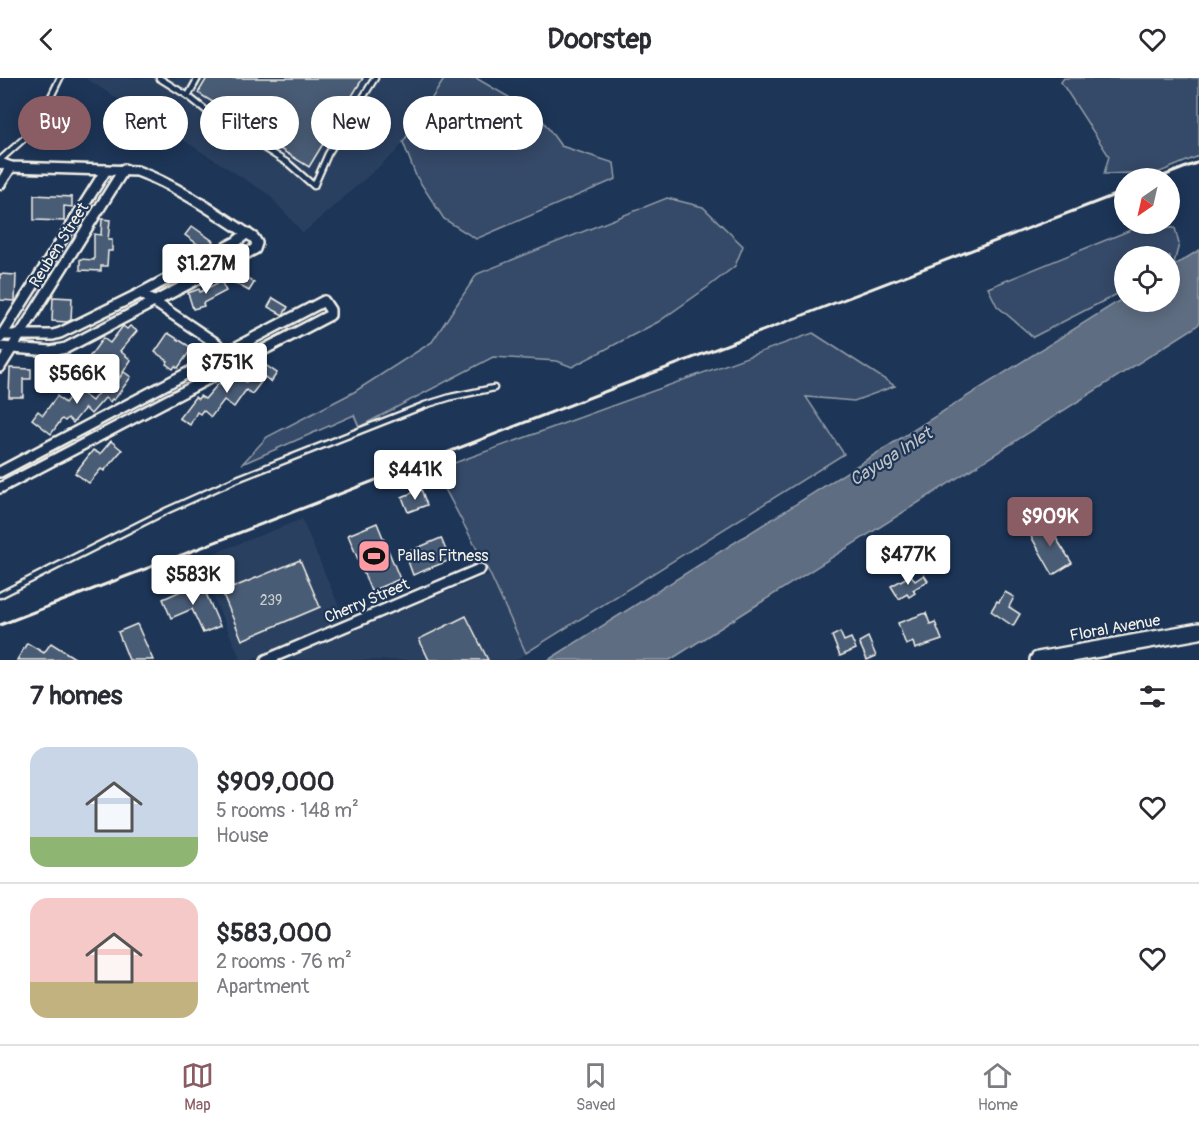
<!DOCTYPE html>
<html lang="en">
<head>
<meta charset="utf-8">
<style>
	body { margin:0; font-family:Pangolin,sans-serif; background:#f7f7f7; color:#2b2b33; height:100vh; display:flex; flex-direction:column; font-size:22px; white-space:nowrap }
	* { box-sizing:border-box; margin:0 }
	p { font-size:20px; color:#7c7c81 }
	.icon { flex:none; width:33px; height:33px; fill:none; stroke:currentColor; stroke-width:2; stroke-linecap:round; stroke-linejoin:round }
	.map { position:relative; height:582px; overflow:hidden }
	.sheet { display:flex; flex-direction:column; background:#fff; flex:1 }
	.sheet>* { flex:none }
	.top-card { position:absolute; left:18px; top:18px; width:600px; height:54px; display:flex; gap:12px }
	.needle { width:39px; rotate:214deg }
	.controls { position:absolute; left:1114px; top:90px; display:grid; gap:12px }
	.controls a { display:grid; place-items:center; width:66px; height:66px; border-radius:50%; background:#fff; box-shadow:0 3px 15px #0003; font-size:30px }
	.price { position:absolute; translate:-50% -51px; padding:0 14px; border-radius:6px; background:#fff; color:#222; font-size:20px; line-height:39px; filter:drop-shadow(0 2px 3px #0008) }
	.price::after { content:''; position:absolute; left:50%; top:36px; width:18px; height:14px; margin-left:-9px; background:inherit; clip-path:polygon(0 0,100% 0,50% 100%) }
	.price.active { background:#8a5d65; color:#fff }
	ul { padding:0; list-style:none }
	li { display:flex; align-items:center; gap:18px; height:150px; padding:0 30px }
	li+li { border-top:2px solid #e1e1e2 }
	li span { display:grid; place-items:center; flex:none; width:168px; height:120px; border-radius:18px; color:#555 }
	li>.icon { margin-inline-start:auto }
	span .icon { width:72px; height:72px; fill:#fffc; stroke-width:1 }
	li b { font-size:26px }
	h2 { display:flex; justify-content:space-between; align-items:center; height:72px; padding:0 30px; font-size:26px }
	.chip { padding:0 21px; border-radius:27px; background:#fff; box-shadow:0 3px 15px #0003; font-size:21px; line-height:54px }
	.chip.active { background:#8a5d65; color:#fff }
	header { display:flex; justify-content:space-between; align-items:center; height:78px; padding:0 30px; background:#fff; font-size:27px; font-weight:800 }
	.tabs { display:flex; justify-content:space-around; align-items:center; height:84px; border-top:2px solid #e1e1e2; background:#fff; font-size:16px; color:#7c7c81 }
	.tabs a { display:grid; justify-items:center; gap:3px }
	.tabs .active { color:#8a5d65 }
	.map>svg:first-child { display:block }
	.built { fill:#2a4060 }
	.green { fill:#354a67; stroke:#949ea8; stroke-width:1.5 }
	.water { fill:#5e6d82; stroke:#9aa2ab; stroke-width:1.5 }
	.building { fill:#485b74; stroke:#f4f1e8; stroke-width:1.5 }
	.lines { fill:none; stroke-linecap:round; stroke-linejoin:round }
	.lane-casing { stroke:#f4f1e8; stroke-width:9 }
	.street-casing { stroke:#f4f1e8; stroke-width:14 }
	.primary-casing { stroke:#f4f1e8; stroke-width:20 }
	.lane { stroke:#1d3557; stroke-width:4.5 }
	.street { stroke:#1d3557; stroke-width:9 }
	.primary { stroke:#1d3557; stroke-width:15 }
	.rail { stroke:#f4f1e8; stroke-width:3 }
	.labels { text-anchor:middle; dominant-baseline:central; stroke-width:4.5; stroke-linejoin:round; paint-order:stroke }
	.number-label { font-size:14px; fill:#c9cccb }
	.street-label { font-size:16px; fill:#f4f1e8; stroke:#1d3557 }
	.poi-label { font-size:16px; fill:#f4f1e8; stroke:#1d3557; text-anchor:start }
	.water-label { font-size:18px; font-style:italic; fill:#c0c3c4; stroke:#1d3557 }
</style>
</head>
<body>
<header><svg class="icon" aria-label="back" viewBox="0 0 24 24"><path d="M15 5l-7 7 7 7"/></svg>Doorstep<svg class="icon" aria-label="heart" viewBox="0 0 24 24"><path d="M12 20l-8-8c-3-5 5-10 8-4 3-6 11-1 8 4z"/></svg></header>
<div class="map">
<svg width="1199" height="582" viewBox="0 0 1199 582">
	<rect width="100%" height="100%" fill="#1d3557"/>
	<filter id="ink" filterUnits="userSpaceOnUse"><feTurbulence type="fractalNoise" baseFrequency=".0167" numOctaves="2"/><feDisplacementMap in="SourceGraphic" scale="12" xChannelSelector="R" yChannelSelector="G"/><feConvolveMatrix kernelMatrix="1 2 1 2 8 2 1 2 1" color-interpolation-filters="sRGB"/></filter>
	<g filter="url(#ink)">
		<g class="built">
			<path d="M85 0H445L397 73 303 155 268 116Z"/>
			<path d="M302 441 345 543 250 582H241L197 482Z"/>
			<path d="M490 496 526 575 516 582H284Z"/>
		</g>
		<g class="green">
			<path d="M445 0H476L538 36 561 68 614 85 616 101 476 161 444 141 416 98 403 64Z"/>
			<path d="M1064 0H1199V78L1160 94 1104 96 1109 78 1061 4Z"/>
			<path d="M667 120 703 129 743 168 735 188 708 209 658 244 572 289 557 283 493 279 359 349 354 337 242 386 267 359 354 314 432 264 477 196Z"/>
			<path d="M1138 149 1175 150 1179 166 1173 189 1170 190V178H1125V212L1033 259 997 228 988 210Z"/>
			<path d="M813 255 895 308 854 323 806 319 844 376 526 575 490 496 435 392Z"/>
		</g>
		<path class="water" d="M1199 172V246L1194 250 670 582H548L1125 219V224H1170V190Z"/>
		<g class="building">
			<path d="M207 0H363L309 89 217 32 219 28 198 15Z"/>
			<path d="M34 117 72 119V129L64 128V143L34 142Z"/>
			<path d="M102 141 110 142 108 162H112V173H108L107 188H101V193L80 192V181L94 182V156L101 157Z"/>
			<path d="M192 148 213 163 206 172 185 157Z"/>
			<path d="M236 194 254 205 249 213 231 203Z"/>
			<path d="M0 196 16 197 15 223 0 222Z"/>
			<path d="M221 203 226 213 203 225 204 228 193 231 188 215 199 211 200 214Z"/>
			<path d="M53 219 72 220 71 242 67 244 52 243Z"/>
			<path d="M273 220 288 229 283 237 268 229Z"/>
			<path d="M123 248 127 251 130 248 137 253 120 273 131 282 120 299 105 288 101 293 87 282 103 260 110 265Z"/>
			<path d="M168 255 192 270 178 290 175 288 173 291 166 286 168 283 155 274Z"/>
			<path d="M261 284 277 295 271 304 265 299 252 316 246 312 234 329 224 322 211 339 203 332 200 336 197 334 190 347 179 340 195 319 198 321 200 318 205 321 219 305 226 310 236 297 246 304Z"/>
			<path d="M10 290 31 291V301H23V319H9Z"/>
			<path d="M124 294 131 299 114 322 112 321 110 324 105 320 91 336 85 330 73 345 68 340 65 343 62 341 51 356 32 341 38 333 43 337 57 318 65 325 76 311 92 323 104 307 111 312Z"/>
			<path d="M111 363 122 372 104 393 101 391 89 405 75 395 93 372 100 376Z"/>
			<path d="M421 411 427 427 408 434 402 419Z"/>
			<path d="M1045 443 1072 485 1053 497 1028 453Z"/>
			<path d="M377 445 400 501 371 513 348 457Z"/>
			<path d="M441 460 450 482 413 497 405 475Z"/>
			<path d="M300 482 320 529 242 562 222 514Z"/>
			<path d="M911 497 915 503 924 497 928 503 913 512 915 515 909 519 907 516 899 521 891 508Z"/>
			<path d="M201 504 220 548 203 555 192 531 171 540 163 521Z"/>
			<path d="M1005 514 1014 519 1009 529 1020 536 1013 548 991 533 997 523 999 524Z"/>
			<path d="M926 535 930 546 935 544 942 562 915 571 913 564 906 567 898 545Z"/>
			<path d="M466 538 488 582H429L419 561Z"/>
			<path d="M137 546 153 582H129L118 554Z"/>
			<path d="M840 554 844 563 851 560 856 571 840 578 832 558Z"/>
			<path d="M868 559 876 578 867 582 859 564Z"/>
			<path d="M27 565 44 575 51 565 78 582H17Z"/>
		</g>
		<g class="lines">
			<g class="lane-casing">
				<g id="lane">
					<path d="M159 0 188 18 198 0"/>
					<path d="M188 18 213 38 289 86 314 108 328 76 375 0"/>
					<path d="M0 82 28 57 41 39 60 0"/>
					<path d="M0 517 168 432 237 401 425 327 451 319 494 310"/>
				</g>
			</g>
			<g class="street-casing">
				<g id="street">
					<path d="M0 85 11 89 137 93C176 107 219 137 254 160L257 165 255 171 66 270 51 273 0 269"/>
					<path d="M0 106 11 89"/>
					<path d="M141 215 217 266 237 287"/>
					<path d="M0 257H53L60 255 141 215 236 164 247 155"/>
					<path d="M0 260 106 92"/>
					<path d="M0 289 124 91"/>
					<path d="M0 394 324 223 330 232V237L0 410"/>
					<path d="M266 582 480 491"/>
				</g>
			</g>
			<g class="primary-casing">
				<path id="primary" d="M1038 582 1199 553"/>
			</g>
			<use href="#lane" class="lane"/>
			<use href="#street" class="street"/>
			<use href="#primary" class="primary"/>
			<g class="rail">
				<path d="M1158 100 1199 84"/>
				<path d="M0 547 1125 113"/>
			</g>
		</g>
	</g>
	<defs>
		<g id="stadium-square" transform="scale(1.725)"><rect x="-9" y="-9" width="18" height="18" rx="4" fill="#ff9aa2" stroke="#1d3557"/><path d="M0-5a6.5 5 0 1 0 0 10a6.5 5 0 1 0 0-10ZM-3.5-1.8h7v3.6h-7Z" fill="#111"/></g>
	</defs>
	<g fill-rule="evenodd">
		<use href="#stadium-square" x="374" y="478"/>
	</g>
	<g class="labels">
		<g class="number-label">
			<text x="271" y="522">239</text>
		</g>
		<g class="street-label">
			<text transform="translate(59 167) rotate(-58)">Reuben Street</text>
			<text transform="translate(367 523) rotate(-23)">Cherry Street</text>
			<text transform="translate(1115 550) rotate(-10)">Floral Avenue</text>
		</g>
		<g class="poi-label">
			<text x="397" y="478">Pallas Fitness</text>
		</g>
		<g class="water-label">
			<text transform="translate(891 379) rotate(-32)">Cayuga Inlet</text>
		</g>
	</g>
</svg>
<div class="controls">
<a><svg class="needle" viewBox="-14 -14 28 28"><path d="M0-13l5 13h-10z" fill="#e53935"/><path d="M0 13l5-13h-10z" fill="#7c7c81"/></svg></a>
<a><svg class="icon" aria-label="locate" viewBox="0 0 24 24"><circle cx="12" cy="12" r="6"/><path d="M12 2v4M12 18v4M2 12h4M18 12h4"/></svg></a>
</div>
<b class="price" style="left:206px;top:217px">$1.27M</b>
<b class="price" style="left:227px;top:316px">$751K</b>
<b class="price" style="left:77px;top:327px">$566K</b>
<b class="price" style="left:415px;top:423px">$441K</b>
<b class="price active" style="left:1050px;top:470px">$909K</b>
<b class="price" style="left:908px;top:508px">$477K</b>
<b class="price" style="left:193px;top:528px">$583K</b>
<div class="top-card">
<a class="chip active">Buy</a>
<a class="chip">Rent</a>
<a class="chip">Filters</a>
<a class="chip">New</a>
<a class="chip">Apartment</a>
</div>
</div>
<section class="sheet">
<h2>7 homes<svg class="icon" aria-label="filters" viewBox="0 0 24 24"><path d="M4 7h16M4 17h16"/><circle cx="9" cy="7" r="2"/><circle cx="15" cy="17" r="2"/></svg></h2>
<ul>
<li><span style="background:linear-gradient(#c9d6e8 75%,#8fb573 0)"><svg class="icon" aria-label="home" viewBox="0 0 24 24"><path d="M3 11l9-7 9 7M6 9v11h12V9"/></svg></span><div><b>$909,000</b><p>5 rooms · 148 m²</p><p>House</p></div><svg class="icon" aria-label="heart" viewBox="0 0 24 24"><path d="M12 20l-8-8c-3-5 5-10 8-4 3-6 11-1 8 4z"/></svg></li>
<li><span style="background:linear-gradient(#f6c9c9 70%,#c2b280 0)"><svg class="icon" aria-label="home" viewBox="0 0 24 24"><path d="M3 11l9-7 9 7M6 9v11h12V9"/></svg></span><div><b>$583,000</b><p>2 rooms · 76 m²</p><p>Apartment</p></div><svg class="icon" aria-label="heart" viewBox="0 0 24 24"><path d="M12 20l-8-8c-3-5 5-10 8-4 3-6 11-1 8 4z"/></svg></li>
</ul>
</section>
<nav class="tabs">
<a class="active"><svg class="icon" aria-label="map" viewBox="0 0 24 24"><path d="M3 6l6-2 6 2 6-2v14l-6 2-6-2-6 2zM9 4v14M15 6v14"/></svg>Map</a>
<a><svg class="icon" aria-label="saved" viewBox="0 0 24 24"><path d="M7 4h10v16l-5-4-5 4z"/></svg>Saved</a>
<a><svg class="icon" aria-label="home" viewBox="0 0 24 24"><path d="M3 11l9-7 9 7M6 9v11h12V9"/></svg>Home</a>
</nav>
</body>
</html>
